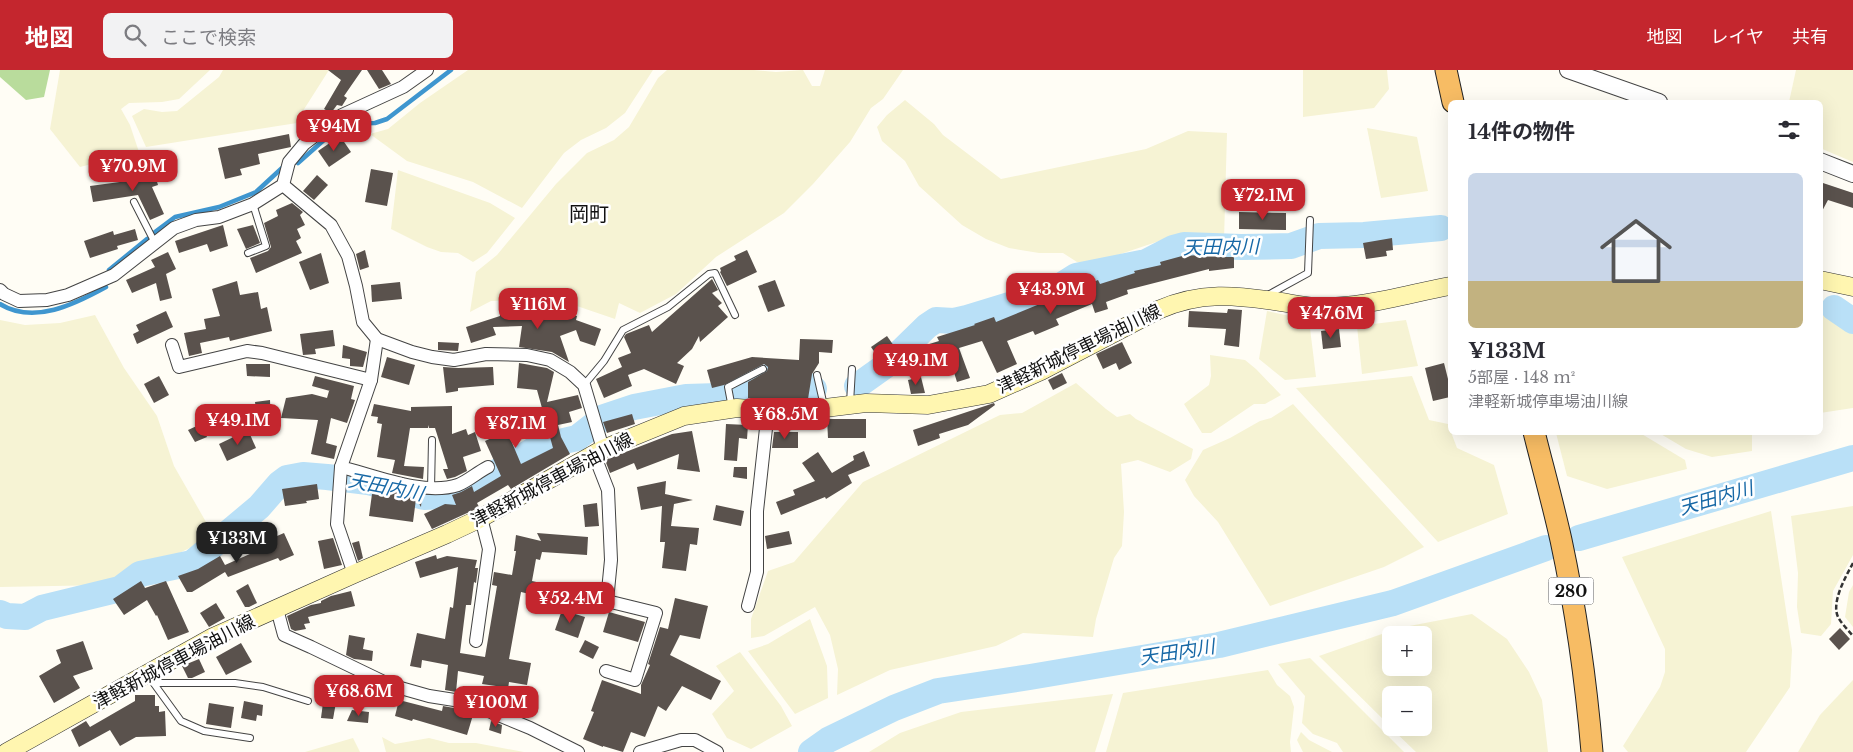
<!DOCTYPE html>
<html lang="ja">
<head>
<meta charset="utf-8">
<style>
	body { margin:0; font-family:"Libre Baskerville","Noto Sans JP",serif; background:#f2f2f3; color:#2b2b33; height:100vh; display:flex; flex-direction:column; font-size:19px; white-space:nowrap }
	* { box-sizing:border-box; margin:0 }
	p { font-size:16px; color:#7c7c81 }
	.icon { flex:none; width:28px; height:28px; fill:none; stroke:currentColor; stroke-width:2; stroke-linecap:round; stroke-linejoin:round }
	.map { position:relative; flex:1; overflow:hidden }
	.drawer { position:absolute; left:1448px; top:30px; width:375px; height:335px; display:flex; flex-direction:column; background:#fff; border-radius:8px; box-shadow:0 5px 20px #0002 }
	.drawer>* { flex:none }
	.buttons { position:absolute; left:1382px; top:556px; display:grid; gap:10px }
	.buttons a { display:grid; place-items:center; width:50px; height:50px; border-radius:8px; background:#fff; box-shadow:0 5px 20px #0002; font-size:25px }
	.price { position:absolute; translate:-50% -42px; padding:0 11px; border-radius:10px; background:#c4262e; color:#fff; font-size:16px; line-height:32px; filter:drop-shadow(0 1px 2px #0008) }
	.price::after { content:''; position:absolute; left:50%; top:30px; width:15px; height:11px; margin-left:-8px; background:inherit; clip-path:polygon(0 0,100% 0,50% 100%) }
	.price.active { background:#222; color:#fff }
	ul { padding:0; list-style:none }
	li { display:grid; align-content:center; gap:10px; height:265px; padding:0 20px }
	li span { display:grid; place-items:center; height:155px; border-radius:8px; color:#555 }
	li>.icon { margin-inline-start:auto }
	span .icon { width:90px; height:90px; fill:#fffc; stroke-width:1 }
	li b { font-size:21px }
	h2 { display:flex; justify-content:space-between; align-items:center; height:60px; padding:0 20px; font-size:21px }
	header { display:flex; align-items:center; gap:30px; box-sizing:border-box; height:70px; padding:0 25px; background:#c4262e; color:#fff }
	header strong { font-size:24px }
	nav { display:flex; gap:28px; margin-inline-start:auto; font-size:18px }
	.search { width:350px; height:45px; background:#f2f2f3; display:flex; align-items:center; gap:12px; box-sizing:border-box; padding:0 18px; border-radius:8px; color:#7c7c81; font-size:19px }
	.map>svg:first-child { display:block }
	.farmland { fill:#f6f3d4; fill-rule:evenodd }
	.forest { fill:#b9dc9c }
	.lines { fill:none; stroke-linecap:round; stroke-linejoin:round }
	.stream { stroke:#3f96cf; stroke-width:4.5 }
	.river { stroke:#b9e0f7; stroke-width:26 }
	.building { fill:#5a524d }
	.service-casing { stroke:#444; stroke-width:8 }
	.minor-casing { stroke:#444; stroke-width:14 }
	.tertiary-casing { stroke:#444; stroke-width:18 }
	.secondary-casing { stroke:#333; stroke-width:19 }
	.trunk-casing { stroke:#222; stroke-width:23 }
	.path { stroke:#333; stroke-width:2.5; stroke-dasharray:5 2.5; stroke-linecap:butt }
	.service { stroke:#fff; stroke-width:6 }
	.minor { stroke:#fff; stroke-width:12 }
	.tertiary { stroke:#fff; stroke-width:16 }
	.secondary { stroke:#fff6b0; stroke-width:18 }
	.trunk { stroke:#f7bc64; stroke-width:21 }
	.labels { text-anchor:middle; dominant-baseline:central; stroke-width:5; stroke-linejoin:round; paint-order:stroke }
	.shield { fill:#fff; stroke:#585858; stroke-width:1 }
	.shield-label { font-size:16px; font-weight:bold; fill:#111 }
	.street-label { font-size:18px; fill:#111; stroke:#fff }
	.water-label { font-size:19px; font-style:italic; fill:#1768a6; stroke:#fff }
	.quarter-label { font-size:20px; fill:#111; stroke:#fff }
</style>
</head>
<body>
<header>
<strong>地図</strong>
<div class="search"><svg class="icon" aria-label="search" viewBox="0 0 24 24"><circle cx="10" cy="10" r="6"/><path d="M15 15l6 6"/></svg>ここで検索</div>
<nav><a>地図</a><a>レイヤ</a><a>共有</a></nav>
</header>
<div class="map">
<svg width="1853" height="682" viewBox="0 0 1853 682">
	<rect width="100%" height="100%" fill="#fffdf5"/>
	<g class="farmland">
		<path d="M60 0H210L179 29 162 32 129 33 121 39 130 55 139 82 80 97 50 59Z"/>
		<path d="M223 0H329L301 44 316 50 146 77 132 46 144 39 162 42 177 41 219 7Z"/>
		<path d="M468 0H653L625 43 606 58 581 70 564 83 522 138 473 112 407 91 370 64 388 59 420 33Z"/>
		<path d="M667 0H754L776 2 803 0 812 16H820L825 0H903L883 29 871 38 850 72 813 114 784 143 716 187 676 224 640 243 619 233 615 249 574 235 545 229 491 231 470 242 476 202 497 185 556 114 587 83 614 70 629 57 658 8Z"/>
		<path d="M1303 0H1387L1389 19 1374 38 1303 47Z"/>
		<path d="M1796 0H1853V92L1820 78V32H1789Z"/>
		<path d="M905 30 934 54 943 65 1001 109 1146 79 1188 61 1227 63 1224 170 1202 168 1180 164 1091 194 1077 192 1063 183H1039L1009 178 986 169 962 155 919 116 905 91 882 71 877 57 887 45Z"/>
		<path d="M1367 58 1417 67 1428 121 1381 128Z"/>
		<path d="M398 100 490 133 515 148 487 183 473 192 458 183 441 182 427 177 391 159Z"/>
		<path d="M1820 240 1853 264V338L1820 343Z"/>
		<path d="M1267 241 1309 250 1316 307 1285 310 1259 289Z"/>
		<path d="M95 245 124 298 157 346 174 396 214 466 163 491 142 494 107 515 0 517V250L25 255 60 253Z"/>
		<path d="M1406 250 1418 296 1362 304 1357 256Z"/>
		<path d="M1210 285 1245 290 1256 299 1281 325 1265 334H1254L1211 363H1202L1184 334 1209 315 1211 306Z"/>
		<path d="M1412 306 1429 350 1448 354 1457 378 1494 395 1508 444 1438 472 1296 318Z"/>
		<path d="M1076 313 1106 339 1117 347 1130 344 1136 349 1193 379 1191 389 1170 402 1138 390 1121 394 1124 442 1122 476 1114 488 1096 549 1093 567 1023 563 996 576 890 600 837 625 838 599 830 565 815 537 764 566 751 568V549L768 501 794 492 863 412 1000 345 1022 343Z"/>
		<path d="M1293 334 1424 477 1384 497 1270 536 1218 452 1194 426 1185 410 1203 380 1230 368 1260 351 1271 348Z"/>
		<path d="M1556 363H1640L1685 390 1687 399 1607 419 1567 406Z"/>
		<path d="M1659 363H1752V381L1712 387 1686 379Z"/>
		<path d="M1853 436V485L1833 521 1831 554 1821 566 1801 563 1797 537 1798 503 1791 446Z"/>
		<path d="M1771 441 1792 580 1790 617 1746 682H1628L1623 676 1660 617 1665 602V579L1622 487Z"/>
		<path d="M1853 515V557L1845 547 1849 522Z"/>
		<path d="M1472 544 1507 569 1529 602 1542 630 1548 682H1416L1391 658H1424V625H1391V657L1319 586 1399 558ZM1391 565H1424V598H1391Z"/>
		<path d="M810 549 827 596 828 628 795 644 748 581 768 574Z"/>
		<path d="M740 582 781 636 792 656 751 679 727 668 712 644 734 621 716 596Z"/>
		<path d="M1310 588 1404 682H1343L1337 673 1313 664 1302 653 1305 626 1278 594Z"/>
		<path d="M1268 600 1277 615 1290 626 1294 637 1290 672 1291 682H1106L1123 623Z"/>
		<path d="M1853 610V682H1798L1820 645Z"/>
		<path d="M1113 624 1095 682H869L900 663 961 642Z"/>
		<path d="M1301 662 1309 670 1332 682H1303L1297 670Z"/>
		<path d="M382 667 395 674 429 668 449 673H476L524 682H386Z"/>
		<path d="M353 668 360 682H305Z"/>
	</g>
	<path class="forest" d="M0 0H50L44 27 26 30 0 7Z"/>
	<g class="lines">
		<g class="stream">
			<path d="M298 93 342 54 375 53 387 49 451 0"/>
			<path d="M155 162 175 147 219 137 256 122 282 98"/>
			<path d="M109 200 147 169"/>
			<path d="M0 234C34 255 75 234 106 217"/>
		</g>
		<g class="river">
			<path d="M1834 238 1853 251"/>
			<path d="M857 316 888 294 927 256 936 250 954 251 967 248 1049 223 1076 206 1146 192 1173 178 1184 175 1241 177 1291 176 1319 166 1364 165 1441 158"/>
			<path d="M1579 468 1853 388"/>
			<path d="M0 543 7 546 25 547 42 538 120 519 140 504 192 493 259 437 279 414 287 408 303 405 327 407 368 412 424 427 444 426 464 422 538 377 577 368 604 347 634 337 686 327 719 326 735 323 745 315 767 307 797 310 814 319"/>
			<path d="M811 682 828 670 894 638 938 621 1030 607 1219 575 1393 533 1546 478"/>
		</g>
	</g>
	<g class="building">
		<path d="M328 0H362L344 26 347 28 342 36 337 35 331 43 324 39 341 10Z"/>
		<path d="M367 0H382L391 14 379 19Z"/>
		<path d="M289 64 291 77 258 84 260 94 240 99 242 105 225 109 218 78Z"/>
		<path d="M340 66 351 82 329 97 318 81Z"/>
		<path d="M152 95 158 115 152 117 164 144 150 150 138 125 93 132 90 116 142 109 139 99Z"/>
		<path d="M371 99 393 103 387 136 365 132Z"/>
		<path d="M317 105 328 115 314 130 303 121Z"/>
		<path d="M1820 112 1853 123V138L1828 130 1820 145Z"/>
		<path d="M292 133 303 142 300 145 305 155 297 159 301 168 296 171 302 183 256 203 250 188 268 181 271 177 264 153 278 146 276 140Z"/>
		<path d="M1239 142 1286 143V160L1239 159Z"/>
		<path d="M223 155 228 176 210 182 207 174 179 183 175 171Z"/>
		<path d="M253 155 260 173 246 179 237 159Z"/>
		<path d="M135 159 138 170 117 176 118 179 90 188 84 171 113 161 114 165Z"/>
		<path d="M1392 168 1393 180 1386 181 1387 186 1366 189 1363 173Z"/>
		<path d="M365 180 369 197 360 200 356 184Z"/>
		<path d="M747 180 757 202 727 216 720 202 721 201 720 198 736 190 734 186Z"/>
		<path d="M168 182 176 199 166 204 172 228 160 231 156 213 132 223 126 210 155 197 151 190Z"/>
		<path d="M321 183 329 213 310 220 299 192Z"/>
		<path d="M1219 184V187H1234V198L1209 201V199L1127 220 1128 224 1106 232 1108 239 1095 243 1092 234 1056 249 1059 255 1035 265 1033 261 1007 271 1017 294 997 303 982 271 959 278 970 308 957 312 951 293 917 303 910 280 939 271 937 267 975 255 974 254 994 247 996 252 1098 210 1100 214 1135 203 1134 201 1161 195 1160 192 1182 186Z"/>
		<path d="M712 209 718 220 712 223 722 233 718 236 728 247 700 272 699 266 692 279 677 293 684 296 676 314 644 299 628 305 632 316 604 328 596 309 622 297 618 288 631 283 624 267 626 264 649 255 652 262Z"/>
		<path d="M775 210 785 236 768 242 758 216Z"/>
		<path d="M237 211 240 225 258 222 261 239 267 237 272 261 230 271 229 267 200 273 202 283 189 286 184 263 206 259 204 249 220 246 212 219Z"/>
		<path d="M400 212 402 229 372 232 371 215Z"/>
		<path d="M537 239 561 241 577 246 576 250 601 259 595 276 580 271 576 260 560 266 569 292 552 282 519 277 522 256 493 257 496 265 471 273 466 257 500 246V242H515L536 245Z"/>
		<path d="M1228 239 1242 240 1239 277 1224 275 1226 259 1188 257 1189 241 1227 243Z"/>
		<path d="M166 241 173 257 137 274 133 264 139 261 136 255Z"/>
		<path d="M1339 259 1341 277 1323 279 1321 261Z"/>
		<path d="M333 260 335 276 315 279 316 284 303 285 300 264Z"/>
		<path d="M887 266 894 276 878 287 871 277Z"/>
		<path d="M800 269 833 270 832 283 819 282V293L812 304 808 329 792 331 748 328V312L767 301 768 297 764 294 724 315 712 318 707 300 752 287 799 290Z"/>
		<path d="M438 272 459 273 458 281 438 280Z"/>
		<path d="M1122 272 1132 293 1119 300 1116 293 1103 299 1096 284Z"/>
		<path d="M343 275 367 282 363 297 350 296V289L342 288Z"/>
		<path d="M387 287 415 295 409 315 381 307Z"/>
		<path d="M519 293 547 298 554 302 547 332 578 325 582 338 569 342 572 352 558 355 561 367 570 384 511 419 508 415 477 433 479 437 476 439 432 459 424 444 445 434 456 435 452 425 461 422 472 416 474 422 501 406 485 371 507 361 521 394 553 378 537 320 517 318Z"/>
		<path d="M1444 293 1450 317V327L1433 331 1425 298Z"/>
		<path d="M246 294H270V307L247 306Z"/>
		<path d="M443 297 458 298 493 297 494 315 458 318V321L446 323Z"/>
		<path d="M1062 303 1067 313 1053 320 1048 310Z"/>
		<path d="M159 306 169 325 154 333 144 314Z"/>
		<path d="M315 306 354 316 351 329 355 330 347 353 331 348 326 373 337 376 334 389 311 384 318 350 281 348 286 328 312 324 327 328 329 321H330L312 316Z"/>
		<path d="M921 307 925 323 911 324 908 310Z"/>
		<path d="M270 330 271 359 259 361 255 332Z"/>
		<path d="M994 333 995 335 968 355 939 364 940 368 918 376 913 360Z"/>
		<path d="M374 334 411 341V337L452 336V364L466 359 468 365 475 362 481 381 463 387 467 401 455 407 447 409 443 399H448L435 358H429L428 355V358H410L404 396 424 397 423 409 392 403 395 390 377 387 382 354 377 353 378 347 371 346Z"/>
		<path d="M632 344 635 354 607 363 603 352Z"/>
		<path d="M827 349H866V368H828Z"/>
		<path d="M201 354 207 367 195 372 188 360Z"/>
		<path d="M726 354 748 355 747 369 739 368 737 391 724 390Z"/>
		<path d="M248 360 256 378 227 391 219 374Z"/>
		<path d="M692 361 700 402 677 399 679 384 637 400 634 393 610 403 605 390 672 364Z"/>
		<path d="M774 362H798V378H772Z"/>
		<path d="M864 381 870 396 848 405 852 413 826 429 825 427 781 445 776 432 795 425 793 420 815 411 802 393 818 382 832 403 854 390 853 386Z"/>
		<path d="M734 397H747V409L733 407Z"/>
		<path d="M666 411 665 424 693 430 674 434 671 456 699 458 697 475 690 474 686 501 662 498 665 472H660L662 436 641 440 637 417Z"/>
		<path d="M317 414 319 429 306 431 307 433 285 436 282 419Z"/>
		<path d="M390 419 422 425 421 437 416 429 413 452 369 446 372 424 388 426Z"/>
		<path d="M597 433 599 456 585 457 583 435Z"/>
		<path d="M716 435 744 441 741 456 713 450Z"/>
		<path d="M789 461 792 474 767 479 765 466Z"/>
		<path d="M284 463 294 485 280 491 278 488 228 507 225 502 192 522H187L178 506 198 499 220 486 225 495 272 474 270 469Z"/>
		<path d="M537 463 588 467 587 485 542 482 540 490 536 489 532 511 558 517 555 530 521 522 509 589 531 593 527 615 509 612 505 639 493 634 496 616 482 614 484 606 458 601 456 622 445 620 448 595 422 590 421 598 410 596 417 563 445 569 450 537 453 538 458 497 420 508 415 492 436 485 437 489 447 486 477 490 475 498H478L476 513 474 512 471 535H466L460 583 485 587 497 516 492 515 494 502 512 505 516 481H514L516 465 541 471Z"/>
		<path d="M333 468 342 495 324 499 318 471Z"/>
		<path d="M359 471 363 488 358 491 352 473Z"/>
		<path d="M141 511 145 518 166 511 189 562 168 570 157 545 156 546 147 530 124 545 113 529Z"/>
		<path d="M248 514 257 533 249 537H245L236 521Z"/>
		<path d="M351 521 355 536 308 547 310 553 304 554 306 559 295 561 291 559 287 546 311 535 321 533V531L331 526Z"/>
		<path d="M675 528 708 536 700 569 680 565 670 585 721 611 711 630 682 616 666 641 658 636 645 667 631 662 623 682 603 676V677L583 669 594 642 591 641 602 610 641 624V615L650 595 648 594 660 557 668 559Z"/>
		<path d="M216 533 225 548 209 557 200 543Z"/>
		<path d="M562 540 585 547 578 568 555 560Z"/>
		<path d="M609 542 645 552 638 572 603 562Z"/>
		<path d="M1840 558 1850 569 1839 580 1829 569Z"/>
		<path d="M349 565 365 568 363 579 373 581 372 591 354 589 346 585Z"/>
		<path d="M585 570 599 577 593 589 579 582Z"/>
		<path d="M83 571 93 599 73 606 80 618 54 633 39 606 61 593 56 580Z"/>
		<path d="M241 573 252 592 226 605 216 587Z"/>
		<path d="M199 589 205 602 192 608H188L182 596Z"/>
		<path d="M135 625H155V636H159V642L165 641 166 666 136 667 120 676 110 660 79 677 71 660 86 651 90 657 135 631Z"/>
		<path d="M324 625 337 627 333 649 321 648Z"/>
		<path d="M399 630 442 641 443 636 454 638 473 645 467 665 413 649 412 651 395 646Z"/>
		<path d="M244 631 263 635 262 646 257 645 256 651 241 648Z"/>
		<path d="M209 633 234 637 231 658 206 654Z"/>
		<path d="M352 640 369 642 368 653 347 651Z"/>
		<path d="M491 651 502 655 501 664 489 660Z"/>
	</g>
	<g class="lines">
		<g class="service-casing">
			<g id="service">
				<path d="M134 132 155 173"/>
				<path d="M248 183 266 176 253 134"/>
				<path d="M1268 225 1308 203 1310 150"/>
				<path d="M817 305 824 336"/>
				<path d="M584 315 604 291 623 260 668 237 709 204 715 203 735 245"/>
				<path d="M850 333 852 299"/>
				<path d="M732 338 728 317 763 299"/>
				<path d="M431 419 432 370"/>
				<path d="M152 611 181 651 204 661 250 668"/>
				<path d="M154 613H235L263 617 308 631"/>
			</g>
		</g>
		<g class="minor-casing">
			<g id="minor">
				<path d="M283 115 331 155 348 186 356 216 363 252 377 269 412 282 432 287 454 290 486 284 527 285 550 290 570 302 584 315 603 379"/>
				<path d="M0 220 4 224 19 231 47 230 68 225 114 205 174 158 196 150 219 147 253 134 283 115 289 92 304 74 342 45 403 17 427 0"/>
				<path d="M377 269 371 310 341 397C376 406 424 426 458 415 468 411 478 402 488 397"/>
				<path d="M172 275 179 297 247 281 262 283 371 310"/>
				<path d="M594 384 608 420 611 490 607 531 656 543 635 610 606 601"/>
				<path d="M341 397 337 454 354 504"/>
				<path d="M748 536 757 502V441L768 340"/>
				<path d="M277 539 284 565 311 577 390 615 429 626 467 632 530 658 578 682"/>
				<path d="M476 571 489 479 481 448"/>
				<path d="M640 682 681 670H695L717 682"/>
			</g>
		</g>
		<g class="tertiary-casing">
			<g id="tertiary">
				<path d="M1568 0 1659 32"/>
				<path d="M1820 91 1853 104"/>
			</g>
		</g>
		<g class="secondary-casing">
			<g id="secondary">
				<path d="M1820 210 1853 217"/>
				<path d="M7 682 211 568 354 504 447 464 481 448 603 379 684 346 737 338 792 342 866 333 928 335 989 324 1041 301 1158 240C1201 221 1235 225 1281 232 1293 234 1306 237 1318 237 1363 238 1407 224 1450 216"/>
			</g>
		</g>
		<g class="trunk-casing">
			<g id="trunk">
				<path d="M1446 0 1453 32"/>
				<path d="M1534 362C1543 398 1553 434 1561 470 1576 540 1586 611 1592 682"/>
			</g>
		</g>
		<path class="path" d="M1853 493C1846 506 1831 532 1838 547 1841 553 1848 560 1853 566"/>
		<use href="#service" class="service"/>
		<use href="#minor" class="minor"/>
		<use href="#tertiary" class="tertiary"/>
		<use href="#secondary" class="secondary"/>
		<use href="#trunk" class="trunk"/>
	</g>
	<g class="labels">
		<rect class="shield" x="1548.5" y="507.5" width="45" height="27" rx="4"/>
		<g class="shield-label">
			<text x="1571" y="521">280</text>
		</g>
		<g class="street-label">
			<text transform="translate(1079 279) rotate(-26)">津軽新城停車場油川線</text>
			<text transform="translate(552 410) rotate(-28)">津軽新城停車場油川線</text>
			<text transform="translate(174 592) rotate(-28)">津軽新城停車場油川線</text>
		</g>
		<g class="water-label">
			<text transform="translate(1221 177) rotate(-1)">天田内川</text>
			<text transform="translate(386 417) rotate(11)">天田内川</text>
			<text transform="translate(1716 428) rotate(-16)">天田内川</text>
			<text transform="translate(1177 582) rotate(-9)">天田内川</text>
		</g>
		<g class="quarter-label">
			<text x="589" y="144">岡町</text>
		</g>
	</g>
</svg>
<div class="buttons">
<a>+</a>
<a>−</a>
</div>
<b class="price" style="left:334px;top:82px">¥94M</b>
<b class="price" style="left:133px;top:122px">¥70.9M</b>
<b class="price" style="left:1263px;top:151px">¥72.1M</b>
<b class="price" style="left:1051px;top:245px">¥43.9M</b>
<b class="price" style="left:538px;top:260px">¥116M</b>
<b class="price" style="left:1331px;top:269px">¥47.6M</b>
<b class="price" style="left:916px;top:316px">¥49.1M</b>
<b class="price" style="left:785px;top:370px">¥68.5M</b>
<b class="price" style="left:238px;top:376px">¥49.1M</b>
<b class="price" style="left:516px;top:379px">¥87.1M</b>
<b class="price active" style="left:237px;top:494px">¥133M</b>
<b class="price" style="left:570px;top:554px">¥52.4M</b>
<b class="price" style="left:359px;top:647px">¥68.6M</b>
<b class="price" style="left:496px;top:658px">¥100M</b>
<section class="drawer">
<h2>14件の物件<svg class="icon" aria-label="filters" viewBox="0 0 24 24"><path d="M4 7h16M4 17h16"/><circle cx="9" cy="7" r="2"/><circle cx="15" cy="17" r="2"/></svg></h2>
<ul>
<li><span style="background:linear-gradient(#c9d6e8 70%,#c2b280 0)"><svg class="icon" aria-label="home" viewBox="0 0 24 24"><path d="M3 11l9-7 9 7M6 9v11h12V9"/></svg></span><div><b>¥133M</b><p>5部屋 · 148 m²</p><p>津軽新城停車場油川線</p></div></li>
</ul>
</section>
</div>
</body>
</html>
